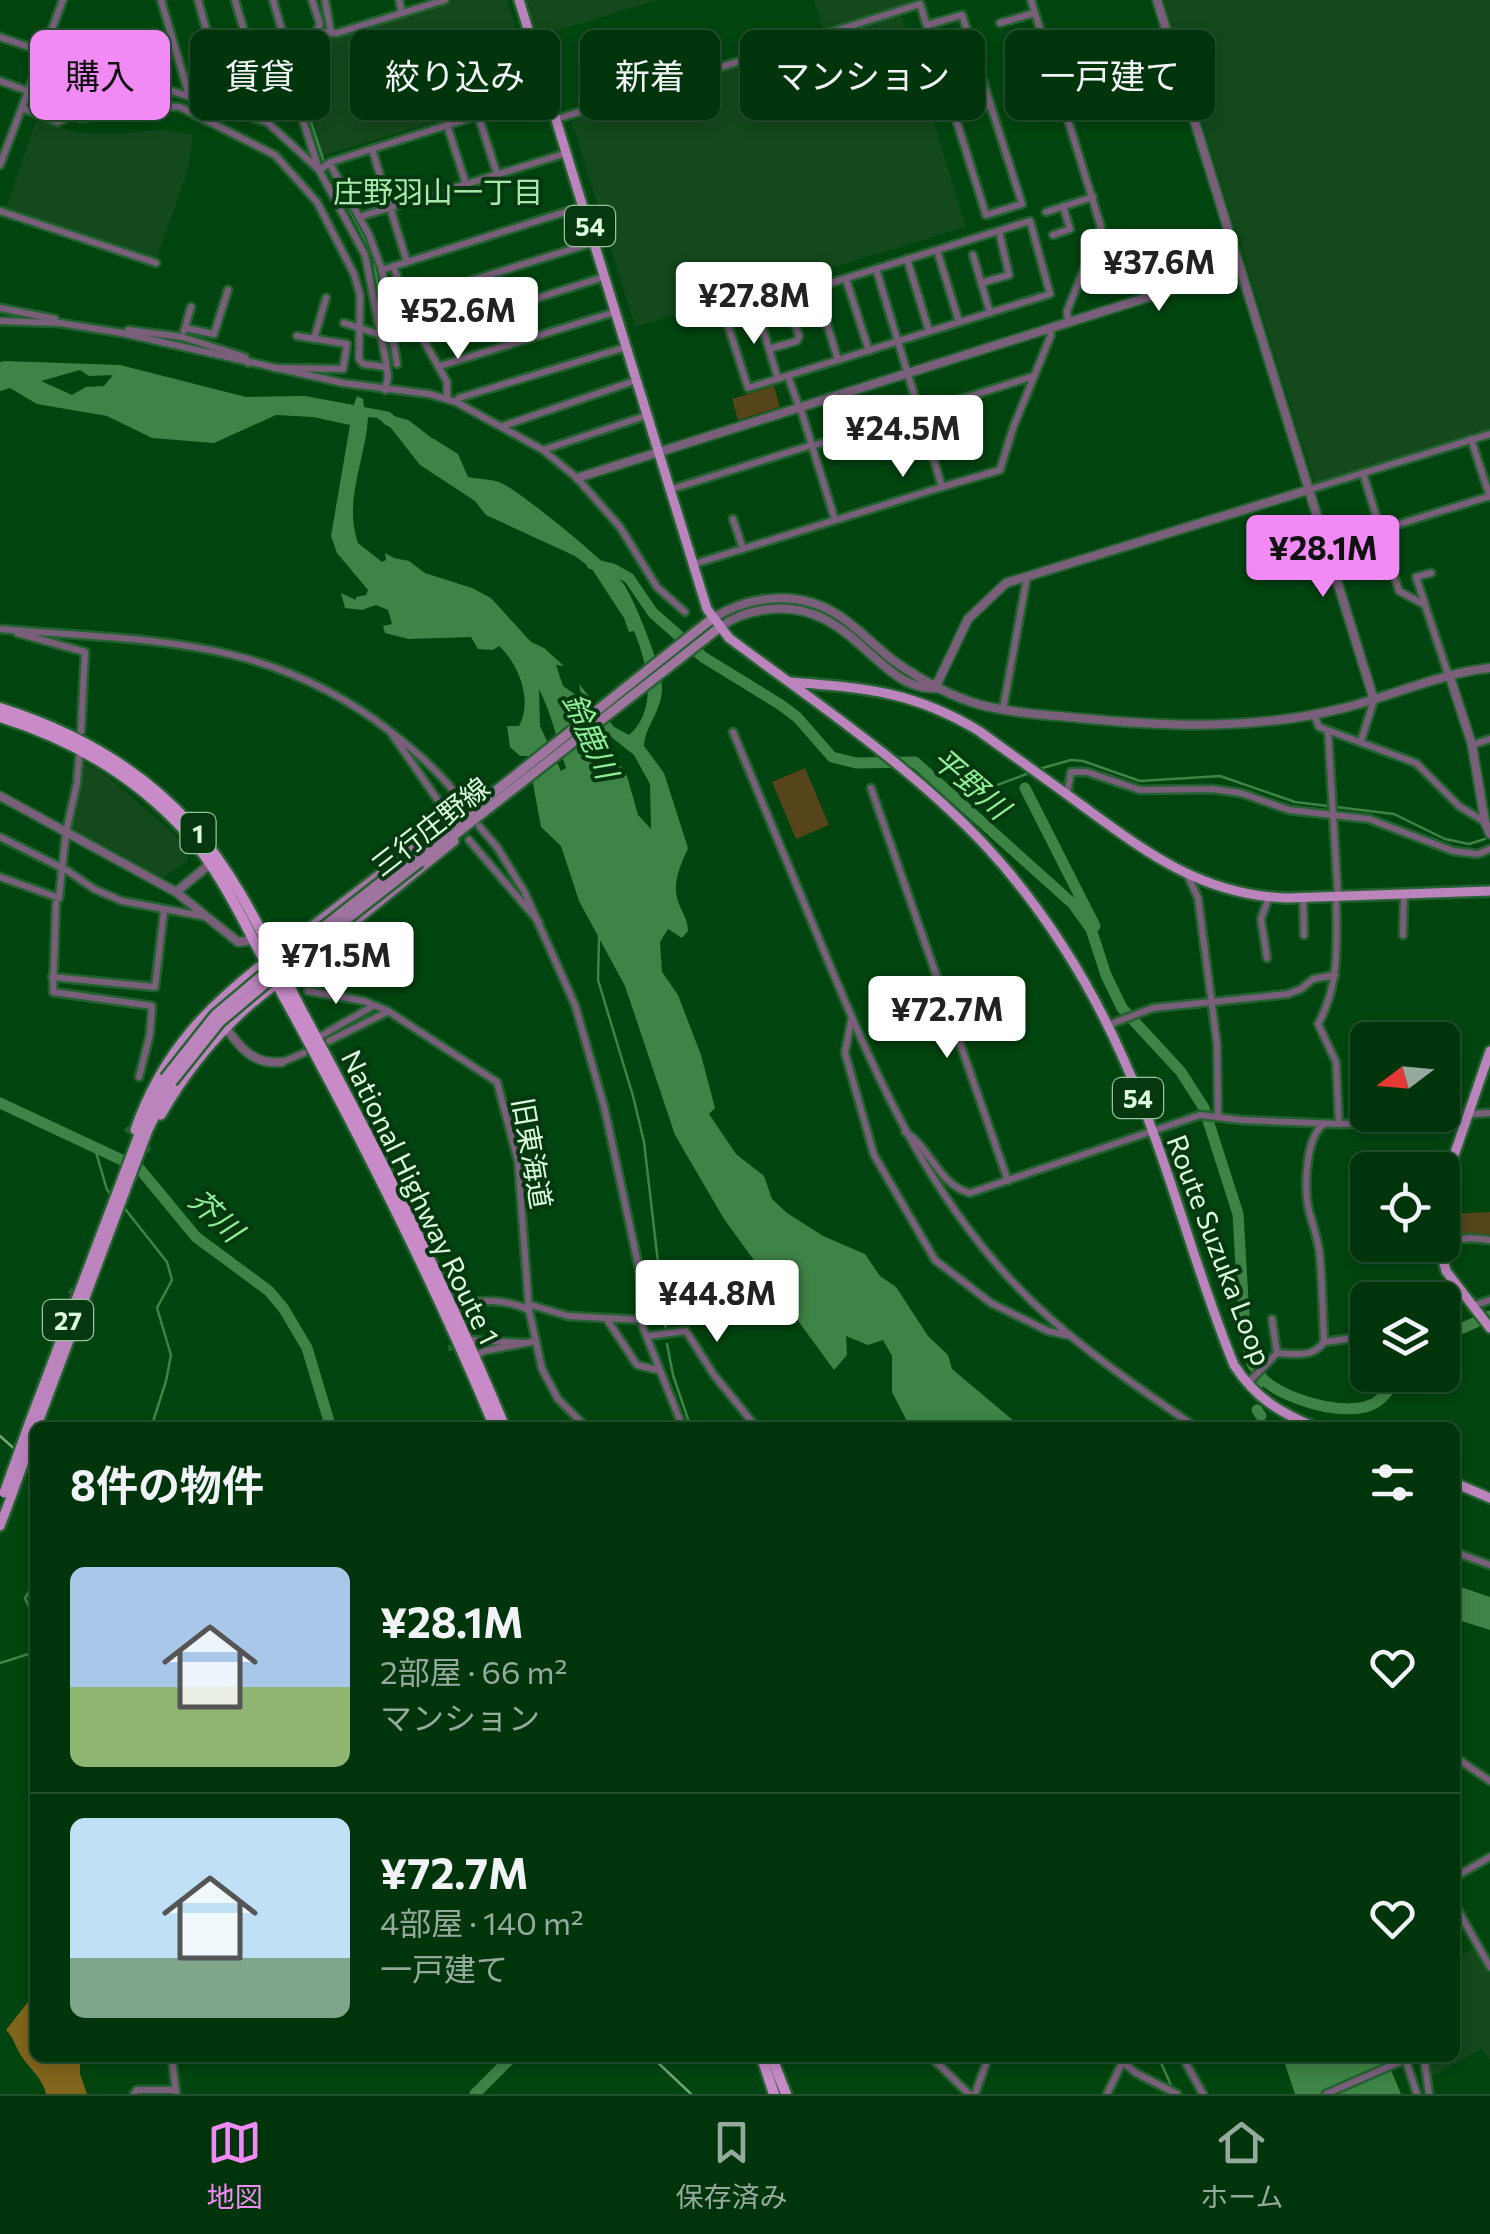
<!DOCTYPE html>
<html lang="ja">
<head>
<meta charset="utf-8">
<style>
	body { margin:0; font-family:Commissioner,"Noto Sans JP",sans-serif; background:#0e3f19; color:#f1f3f6; height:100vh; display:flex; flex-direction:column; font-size:38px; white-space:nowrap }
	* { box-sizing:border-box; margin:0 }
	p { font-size:32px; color:#95aa9d }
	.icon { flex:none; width:55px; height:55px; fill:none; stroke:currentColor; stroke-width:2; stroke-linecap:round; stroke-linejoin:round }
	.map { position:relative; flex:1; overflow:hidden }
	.sheet { position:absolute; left:30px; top:1422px; width:1430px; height:640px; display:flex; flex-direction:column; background:#00340b; border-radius:15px; box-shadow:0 5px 15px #0003,0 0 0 2px #224f2c }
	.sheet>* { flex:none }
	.banner { position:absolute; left:30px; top:30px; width:1430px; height:90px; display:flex; gap:20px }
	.needle { width:65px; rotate:254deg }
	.tools { position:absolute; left:1350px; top:1022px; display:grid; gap:20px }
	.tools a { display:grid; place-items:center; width:110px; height:110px; border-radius:15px; background:#00340b; box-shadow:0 5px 15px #0003,0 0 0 2px #224f2c; font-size:50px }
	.price { position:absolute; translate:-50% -85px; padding:0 22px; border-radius:10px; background:#fff; color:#222; font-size:32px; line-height:65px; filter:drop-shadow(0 2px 5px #0008) }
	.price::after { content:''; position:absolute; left:50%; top:60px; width:30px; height:22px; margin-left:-15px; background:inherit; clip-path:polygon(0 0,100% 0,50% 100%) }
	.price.active { background:#f18af4; color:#111 }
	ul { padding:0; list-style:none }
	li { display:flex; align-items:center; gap:30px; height:250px; padding:0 40px }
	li+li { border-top:2px solid #224f2c }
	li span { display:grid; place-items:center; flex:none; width:280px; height:200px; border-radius:15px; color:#555 }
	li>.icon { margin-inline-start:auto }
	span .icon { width:120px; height:120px; fill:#fffc; stroke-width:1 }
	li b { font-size:42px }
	h2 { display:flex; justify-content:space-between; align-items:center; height:120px; padding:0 40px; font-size:42px }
	.chip { padding:0 35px; border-radius:15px; background:#00340b; box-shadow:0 5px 15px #0003,0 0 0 2px #224f2c; font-size:35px; line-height:90px }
	.chip.active { background:#f18af4; color:#111 }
	.tab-bar { display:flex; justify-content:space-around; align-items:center; height:140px; border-top:2px solid #224f2c; background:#00340b; font-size:28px; color:#95aa9d }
	.tab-bar a { display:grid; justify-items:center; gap:5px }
	.tab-bar .active { color:#f18af4 }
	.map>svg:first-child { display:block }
	.built { fill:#14491c }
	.green { fill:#56441b }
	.forest { fill:#82651d }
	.water { fill:#3e8446; fill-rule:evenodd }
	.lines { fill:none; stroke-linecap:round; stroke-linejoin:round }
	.stream { stroke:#3e8446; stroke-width:2.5 }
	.river { stroke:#3e8446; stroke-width:11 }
	.minor-tunnel { stroke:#21602e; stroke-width:6; stroke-dasharray:6 3; stroke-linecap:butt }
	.minor-casing { stroke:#236230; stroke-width:11 }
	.tertiary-casing { stroke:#236230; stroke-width:12 }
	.secondary-casing { stroke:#236230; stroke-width:14 }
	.primary-casing { stroke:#236230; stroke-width:14 }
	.trunk-casing { stroke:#236230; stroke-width:15 }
	.minor { stroke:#7a5f7b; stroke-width:6 }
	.tertiary { stroke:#7a5f7b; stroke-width:8 }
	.secondary { stroke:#9f749f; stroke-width:9 }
	.primary { stroke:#bb84bc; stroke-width:9 }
	.trunk { stroke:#c88bc8; stroke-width:10 }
	.rail { stroke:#71a378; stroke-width:2.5 }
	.secondary-bridge-casing { stroke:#236230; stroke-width:14; stroke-linecap:butt }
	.primary-bridge-casing { stroke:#236230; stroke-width:14; stroke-linecap:butt }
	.secondary-bridge { stroke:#9f749f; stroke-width:9 }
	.primary-bridge { stroke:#bb84bc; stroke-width:9 }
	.labels { text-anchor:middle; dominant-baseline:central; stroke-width:8; stroke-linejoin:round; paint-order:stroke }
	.shield { fill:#063810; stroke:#9cc1a0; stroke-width:2.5 }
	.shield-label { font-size:25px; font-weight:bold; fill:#dcfcdd }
	.street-label { font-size:28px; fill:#dcfcdd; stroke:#063810 }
	.neighbourhood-label { font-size:30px; fill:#a8e9ab; stroke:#063810 }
	.water-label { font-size:30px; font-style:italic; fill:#91ef99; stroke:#063810 }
</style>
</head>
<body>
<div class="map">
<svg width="1490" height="2094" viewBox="0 0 1490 2094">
	<rect width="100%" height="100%" fill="#00450f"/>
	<g class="built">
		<path d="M453 0H507L535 91 323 156 302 82 323 41Z"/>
		<path d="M525 0H658L537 37Z"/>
		<path d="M814 0H920L899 7 966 227 635 327 572 122 599 109 825 36Z"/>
		<path d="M1164 0H1490V430L1315 485Z"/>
		<path d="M36 119 78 133 121 134 162 129 193 135 188 170 157 258 6 208Z"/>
		<path d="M83 762 107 776 171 831 188 851 187 862 162 878 70 829 75 794 81 784Z"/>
		<path d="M1475 1948 1490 1975V2060L1482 2049 1429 2078 1427 2058H1455V1959Z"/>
	</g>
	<g class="green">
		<path d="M774 386 780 407 738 420 732 399Z"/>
		<path d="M805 768 829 825 796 839 772 782Z"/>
		<path d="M1490 1212V1239L1443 1240 1444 1214Z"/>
	</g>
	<path class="forest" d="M35 1993V2058H80V2074L87 2094H46C42 2076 27 2067 19 2052 14 2043 13 2037 6 2030Z"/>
	<g class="water">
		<path d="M5 361 120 365 246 397 305 396 354 405 357 396 363 399 364 407 390 412 410 431 434 439 458 454 468 477C478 479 490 479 499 482 518 489 616 569 625 586 636 604 662 668 662 688 662 711 645 726 644 746L664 773 688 848C681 865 673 879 677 898 680 910 688 918 688 931L682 938 668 929 660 942 662 972 678 995 701 1055 715 1108 709 1114 736 1154 764 1176 772 1199 787 1213 823 1236 865 1254 880 1276 896 1287 928 1336 948 1355 952 1369 1021 1427H910L892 1392V1356L883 1340 868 1345 846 1336 847 1355 834 1370 724 1219 675 1135 625 986 579 901 561 846 541 827 528 756H520L510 747 507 726H519C533 701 519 664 499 646L493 650 478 649 471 637 409 639 385 633 383 626 392 624 388 610 376 605 362 610 345 608 341 593 356 600V597L366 595 368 590 337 553 331 536 350 425 313 417 276 415 214 443 152 438 107 416 37 404 10 388 0 391V362ZM80 370 89 376 113 375 104 386 86 387 72 395 41 381ZM368 417 377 418 391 428 420 465 475 501 486 515 575 556 592 569 624 618 629 632 634 631C647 663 659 709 629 735L614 727 579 684 582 699 563 686 556 665 564 666 544 648 531 642 491 598 472 588 425 573 409 561 394 558 385 553 386 560 382 562 358 543C343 500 366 459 368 417ZM539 689C552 714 557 741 566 768L561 771 540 726ZM561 697 634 755 650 784 651 829 638 815 627 776 611 751 606 752 594 741 590 748 595 759 587 760 578 753Z"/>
		<path d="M1455 1585 1490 1597V1630L1455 1619Z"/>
		<path d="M1283 2058H1386L1401 2094H1295Z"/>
	</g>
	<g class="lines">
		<g class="stream">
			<path d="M0 84 27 95"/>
			<path d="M324 162 299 85 327 20"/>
			<path d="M328 169 373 255 391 369"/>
			<path d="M356 341 357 304"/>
			<path d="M1039 769 1071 760 1083 761 1140 781 1220 776 1295 802 1394 814 1445 839 1469 844 1485 839"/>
			<path d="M957 800 1032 772"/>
			<path d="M599 937 598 980 633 1096 644 1142 666 1331"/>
			<path d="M98 1148 96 1152 107 1190 113 1196"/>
			<path d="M122 1205 167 1262 172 1280 157 1308 171 1355 166 1381 151 1428"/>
			<path d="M667 1344 673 1375 691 1428"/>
			<path d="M35 1582 25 1598 35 1620"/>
			<path d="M0 1663 35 1652"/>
			<path d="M1159 2058 1173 2090"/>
		</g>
		<g class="river">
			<path d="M388 420 406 425 428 442"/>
			<path d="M592 564 613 569 629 578 653 613 703 657 781 705 797 717 832 757 856 763 915 762 1073 904 1091 929 1106 975 1122 1008 1181 1072 1204 1108 1238 1214 1245 1335 1252 1364 1262 1378 1258 1384"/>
			<path d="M1025 788 1095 926"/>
			<path d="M0 1103 139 1168 196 1237 269 1291 284 1309 307 1348 331 1428"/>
			<path d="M1442 1337 1490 1316"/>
			<path d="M1262 1378C1282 1399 1346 1418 1373 1404 1384 1399 1392 1385 1400 1375"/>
			<path d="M1257 1410 1261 1416"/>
			<path d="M475 2094 511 2058"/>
		</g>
		<g class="minor-tunnel">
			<path d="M126 1128 152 1153"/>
			<path d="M69 1290 94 1301"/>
			<path d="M448 1348 492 1345"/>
		</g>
		<g class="minor-casing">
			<g id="minor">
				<path d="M161 0 189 95"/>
				<path d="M198 0 216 65 245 57"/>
				<path d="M235 0 251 55"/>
				<path d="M273 0 286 45"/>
				<path d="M312 0 320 24 291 83 319 170 365 255 386 362 388 377 385 390"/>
				<path d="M325 0 331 33"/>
				<path d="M399 0 402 13"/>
				<path d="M1031 0 1101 227 1067 311 1068 323"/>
				<path d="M1000 23 1035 13"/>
				<path d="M316 32 337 33 445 0"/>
				<path d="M0 37 44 52"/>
				<path d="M1012 52 1044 42"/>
				<path d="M44 54 98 67 267 122 318 169"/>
				<path d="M0 81 28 91"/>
				<path d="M28 93 81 118 160 106 180 107 275 155 317 202 354 274 360 295 359 359 363 364 386 367"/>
				<path d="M1010 98 1058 84"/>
				<path d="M22 108 58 122 72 114"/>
				<path d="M261 114 245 57 305 37 313 40"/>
				<path d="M478 115 497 174"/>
				<path d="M956 115 991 105"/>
				<path d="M557 119 920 4 986 215 1022 204 962 15 927 25"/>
				<path d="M447 125 466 184"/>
				<path d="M372 149 407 262"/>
				<path d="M330 164 369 235 382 270 584 206"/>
				<path d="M0 165 63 0"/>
				<path d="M319 170 331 162 549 93"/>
				<path d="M0 211 156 263"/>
				<path d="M1046 212 1093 197"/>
				<path d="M359 217 567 153"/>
				<path d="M1030 221 1050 294 748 388 725 316Z"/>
				<path d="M1053 235 1070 229 1063 206"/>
				<path d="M937 250 959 322"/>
				<path d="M973 255 990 313"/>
				<path d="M907 259 929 331"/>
				<path d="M393 266 419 332 447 382V399"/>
				<path d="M382 270 397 364"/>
				<path d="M846 279 869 351"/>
				<path d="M981 283 1009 275 999 231"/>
				<path d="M816 288 838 360"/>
				<path d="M405 301 595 242"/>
				<path d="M0 308 55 319"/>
				<path d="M0 321 60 323 122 333 343 383 429 394 456 402 543 450 577 478 620 527 657 587 685 612"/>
				<path d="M344 323 381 335"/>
				<path d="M761 323 778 379"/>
				<path d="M185 328 214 334 228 290"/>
				<path d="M128 330 182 337 245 357 248 363"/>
				<path d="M184 331 191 307"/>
				<path d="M421 335 604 277"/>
				<path d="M314 339 326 298"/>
				<path d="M769 349 797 341 799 336 786 297"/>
				<path d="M440 366 615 312"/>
				<path d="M274 368 343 369 347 344 297 336"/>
				<path d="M788 376 799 407"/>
				<path d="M456 402 459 398 626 347"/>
				<path d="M800 407 835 520"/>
				<path d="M503 426 637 380"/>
				<path d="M1471 439 1490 497"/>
				<path d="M812 446 1034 376"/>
				<path d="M543 450 648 415"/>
				<path d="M1363 473 1399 591 1425 605 1449 677"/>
				<path d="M942 487 1000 470 1013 428 1051 335 1049 329"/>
				<path d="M672 489 812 445"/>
				<path d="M1308 490 1490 434"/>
				<path d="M733 519 743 549"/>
				<path d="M1380 530 1490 496"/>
				<path d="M694 564 942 487 876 269"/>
				<path d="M1425 604 1416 577 1431 573"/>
				<path d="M0 629C149 642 267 635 391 732 417 752 443 775 462 802"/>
				<path d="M17 633 85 652 81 731"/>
				<path d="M1003 709 1027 577"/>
				<path d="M1314 715 1319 727 1416 763 1459 806 1485 822"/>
				<path d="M1328 731 1338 897"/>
				<path d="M733 732C764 806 795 881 826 956 879 1084 935 1212 1040 1309 1087 1353 1143 1391 1197 1428"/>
				<path d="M392 734 448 815"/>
				<path d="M1361 741 1374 700"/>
				<path d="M1472 745 1490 739"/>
				<path d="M871 788 1008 1181"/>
				<path d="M1067 794 1071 772H1087L1140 790 1212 789 1241 793 1289 810 1369 819 1453 851 1478 854 1490 849"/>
				<path d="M479 826 497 847 524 891 575 1005 604 1106 640 1273 642 1325 683 1428"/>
				<path d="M0 837 68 871 94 889 122 901 207 917"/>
				<path d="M469 840 539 922"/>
				<path d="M1188 876 1198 898 1217 1044 1218 1116"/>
				<path d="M0 877 59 898 66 832 77 783 79 757"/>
				<path d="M1336 897C1337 941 1340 985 1318 1024L1336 1062 1339 1124"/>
				<path d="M1303 898 1304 935"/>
				<path d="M56 903 53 992 152 1006 150 1034 139 1077"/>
				<path d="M1403 935 1404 894"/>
				<path d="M1267 958 1261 919 1269 897"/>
				<path d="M52 977 155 987 164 911"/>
				<path d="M308 991 364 1001 388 1011 497 1082 518 1161 529 1310 542 1369 558 1399 587 1428"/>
				<path d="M851 1021 845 1053 874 1155 935 1260 991 1303 1048 1331 1071 1336"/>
				<path d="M1108 1025 1153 1008 1288 994 1301 989 1313 979 1335 975"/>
				<path d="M317 1038 373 1006"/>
				<path d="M329 1041 387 1012"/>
				<path d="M282 1062 304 1053"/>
				<path d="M1470 1114 1490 1113"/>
				<path d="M905 1132C930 1146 938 1185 970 1193L1200 1115 1241 1120 1339 1124 1412 1122"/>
				<path d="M1442 1242 1470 1238 1490 1240"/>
				<path d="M528 1304 568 1316 642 1320"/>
				<path d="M1475 1305 1490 1300"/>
				<path d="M454 1310C476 1297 506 1299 529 1310"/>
				<path d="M1272 1319 1277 1353"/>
				<path d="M608 1321 637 1365 658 1370"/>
				<path d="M647 1336 686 1331 714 1375 757 1428"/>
				<path d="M468 1340 524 1343"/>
				<path d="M1324 1342 1368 1336"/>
				<path d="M476 1356 484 1351 536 1341"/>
				<path d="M1247 1384 1277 1353C1295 1354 1313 1358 1324 1342 1323 1314 1322 1285 1320 1257 1319 1242 1313 1226 1309 1211 1304 1189 1305 1137 1324 1124"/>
				<path d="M1455 1552 1490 1565"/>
				<path d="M1455 1757 1490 1781"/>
				<path d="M1455 1877 1490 1857"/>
				<path d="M1455 1905 1490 1967"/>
				<path d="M172 2058 176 2093"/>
				<path d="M932 2058 969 2094"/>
				<path d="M1117 2058 1136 2073 1177 2094"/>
				<path d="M1183 2058 1203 2094"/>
				<path d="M1405 2058 1417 2094"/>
				<path d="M1424 2058 1429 2094"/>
				<path d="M134 2094 137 2090H176"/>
				<path d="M975 2094 988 2058"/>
				<path d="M1107 2094 1122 2063"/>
				<path d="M1326 2094 1406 2059"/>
			</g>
		</g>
		<g class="tertiary-casing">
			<g id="tertiary">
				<path d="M1157 0 1374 700"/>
				<path d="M577 478 1240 268"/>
				<path d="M713 618C752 594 802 590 841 617 860 630 876 647 894 661 921 680 949 696 981 705 1013 713 1047 715 1079 718 1168 727 1256 730 1344 708 1392 696 1441 673 1490 668"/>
				<path d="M720 627C734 617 746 613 763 610 851 595 876 691 935 688"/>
				<path d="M1450 677 1472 745 1485 822 1490 834"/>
				<path d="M935 688 968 619 1006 583 1308 490"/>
				<path d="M0 796 176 892 238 942 254 940"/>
				<path d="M176 892 210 864"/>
				<path d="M225 1027C241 1048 253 1065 282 1062"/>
			</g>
		</g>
		<g class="secondary-casing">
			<g id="secondary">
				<path d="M414 856 713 618"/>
				<path d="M420 862 720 627"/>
				<path d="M273 956 417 846"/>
				<path d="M285 978 454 841"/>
			</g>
		</g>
		<g class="primary-casing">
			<g id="primary">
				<path d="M519 0 707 609 729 638C816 703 908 764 983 843 1041 905 1089 981 1123 1058 1168 1157 1193 1265 1234 1365 1256 1399 1281 1413 1317 1428"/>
				<path d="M791 682C865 688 913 691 979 731 1012 755 1046 779 1080 804 1146 852 1201 895 1287 898L1490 891"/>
				<path d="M161 1115C192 1061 229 1018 279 982"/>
				<path d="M135 1130C162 1052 208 1005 273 956"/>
				<path d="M1442 1204 1449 1170 1490 1051"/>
				<path d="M1439 1245 1446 1271 1490 1328"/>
				<path d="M30 1421 141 1129 165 1078"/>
				<path d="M36 1428 148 1130 172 1082"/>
				<path d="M1455 1483 1490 1498"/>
				<path d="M0 1526 11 1497"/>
			</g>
		</g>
		<g class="trunk-casing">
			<g id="trunk">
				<path d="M0 708C73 731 139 767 191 825 240 879 269 949 303 1013 376 1148 446 1285 505 1428"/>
				<path d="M0 717C71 739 134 775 185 831 225 876 249 934 278 986 357 1129 432 1276 495 1428"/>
				<path d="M762 2058 774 2094"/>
				<path d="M772 2058 786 2094"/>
			</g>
		</g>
		<use href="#minor" class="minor"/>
		<use href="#tertiary" class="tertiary"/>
		<use href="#secondary" class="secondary"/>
		<use href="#primary" class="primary"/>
		<use href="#trunk" class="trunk"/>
		<g class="rail">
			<path d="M0 1436 35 1467"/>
			<path d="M653 2058 691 2094"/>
		</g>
		<g class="secondary-bridge-casing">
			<g id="secondary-bridge">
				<path d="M272 967 414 856"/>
				<path d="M277 974 420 862"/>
			</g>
		</g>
		<g class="primary-bridge-casing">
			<g id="primary-bridge">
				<path d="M165 1078 215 1015 272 967"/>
				<path d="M172 1082 220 1022 277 974"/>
				<path d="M4 1493 30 1421"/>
				<path d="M11 1497 35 1431"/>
			</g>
		</g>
		<use href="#secondary-bridge" class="secondary-bridge"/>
		<use href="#primary-bridge" class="primary-bridge"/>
	</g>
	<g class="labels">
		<g class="shield">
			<rect x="565" y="206" width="50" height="40" rx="8"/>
			<rect x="180.5" y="813" width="35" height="40" rx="8"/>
			<rect x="1113" y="1078" width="50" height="40" rx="8"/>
			<rect x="43" y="1300" width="50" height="40" rx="8"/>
		</g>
		<g class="shield-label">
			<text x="590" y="226">54</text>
			<text x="198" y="833">1</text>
			<text x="1138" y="1098">54</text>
			<text x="68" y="1320">27</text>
		</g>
		<g class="street-label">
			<text transform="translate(430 826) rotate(-38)">三行庄野線</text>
			<text transform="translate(533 1153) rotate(80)">旧東海道</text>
			<text transform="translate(421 1197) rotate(64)">National Highway Route 1</text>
			<text transform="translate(1220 1250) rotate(69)">Route Suzuka Loop</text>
		</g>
		<g class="neighbourhood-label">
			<text x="438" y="190">庄野羽山一丁目</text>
		</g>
		<g class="water-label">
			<text transform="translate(592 735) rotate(66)">鈴鹿川</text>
			<text transform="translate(972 782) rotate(41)">平野川</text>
			<text transform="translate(217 1214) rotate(43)">芥川</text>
		</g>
	</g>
</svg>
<div class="tools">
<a><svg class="needle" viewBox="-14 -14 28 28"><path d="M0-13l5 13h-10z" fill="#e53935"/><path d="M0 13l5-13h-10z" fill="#95aa9d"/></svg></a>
<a><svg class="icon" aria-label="locate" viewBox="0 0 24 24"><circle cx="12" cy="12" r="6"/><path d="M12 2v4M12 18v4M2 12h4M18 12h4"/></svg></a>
<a><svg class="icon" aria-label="layers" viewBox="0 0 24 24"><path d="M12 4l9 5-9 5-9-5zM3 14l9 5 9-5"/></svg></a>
</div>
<b class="price" style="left:1159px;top:314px">¥37.6M</b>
<b class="price" style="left:754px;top:347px">¥27.8M</b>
<b class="price" style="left:458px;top:362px">¥52.6M</b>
<b class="price" style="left:903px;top:480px">¥24.5M</b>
<b class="price active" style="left:1323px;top:600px">¥28.1M</b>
<b class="price" style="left:336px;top:1007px">¥71.5M</b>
<b class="price" style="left:947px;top:1061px">¥72.7M</b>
<b class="price" style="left:717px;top:1345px">¥44.8M</b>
<div class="banner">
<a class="chip active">購入</a>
<a class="chip">賃貸</a>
<a class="chip">絞り込み</a>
<a class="chip">新着</a>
<a class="chip">マンション</a>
<a class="chip">一戸建て</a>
</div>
<section class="sheet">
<h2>8件の物件<svg class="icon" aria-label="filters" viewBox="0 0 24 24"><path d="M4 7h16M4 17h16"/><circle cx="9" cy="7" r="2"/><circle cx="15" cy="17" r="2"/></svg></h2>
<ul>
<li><span style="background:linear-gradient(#a9c7e8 60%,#8fb573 0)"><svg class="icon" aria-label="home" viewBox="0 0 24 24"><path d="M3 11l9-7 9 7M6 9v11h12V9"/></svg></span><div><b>¥28.1M</b><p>2部屋 · 66 m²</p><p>マンション</p></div><svg class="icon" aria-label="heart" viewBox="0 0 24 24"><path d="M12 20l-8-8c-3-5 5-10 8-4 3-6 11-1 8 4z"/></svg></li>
<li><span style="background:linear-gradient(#bfe0f5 70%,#7fa58c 0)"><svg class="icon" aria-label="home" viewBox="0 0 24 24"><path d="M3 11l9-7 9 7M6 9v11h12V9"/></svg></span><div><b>¥72.7M</b><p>4部屋 · 140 m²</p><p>一戸建て</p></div><svg class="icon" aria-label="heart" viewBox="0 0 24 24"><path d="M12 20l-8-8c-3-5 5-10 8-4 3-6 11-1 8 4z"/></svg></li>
</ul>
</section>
</div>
<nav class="tab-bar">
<a class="active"><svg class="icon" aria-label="map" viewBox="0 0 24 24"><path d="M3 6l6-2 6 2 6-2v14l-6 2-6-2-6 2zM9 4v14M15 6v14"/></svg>地図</a>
<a><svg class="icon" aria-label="saved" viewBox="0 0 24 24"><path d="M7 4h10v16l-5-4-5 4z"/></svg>保存済み</a>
<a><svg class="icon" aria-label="home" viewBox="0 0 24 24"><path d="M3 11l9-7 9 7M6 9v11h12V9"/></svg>ホーム</a>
</nav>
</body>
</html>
